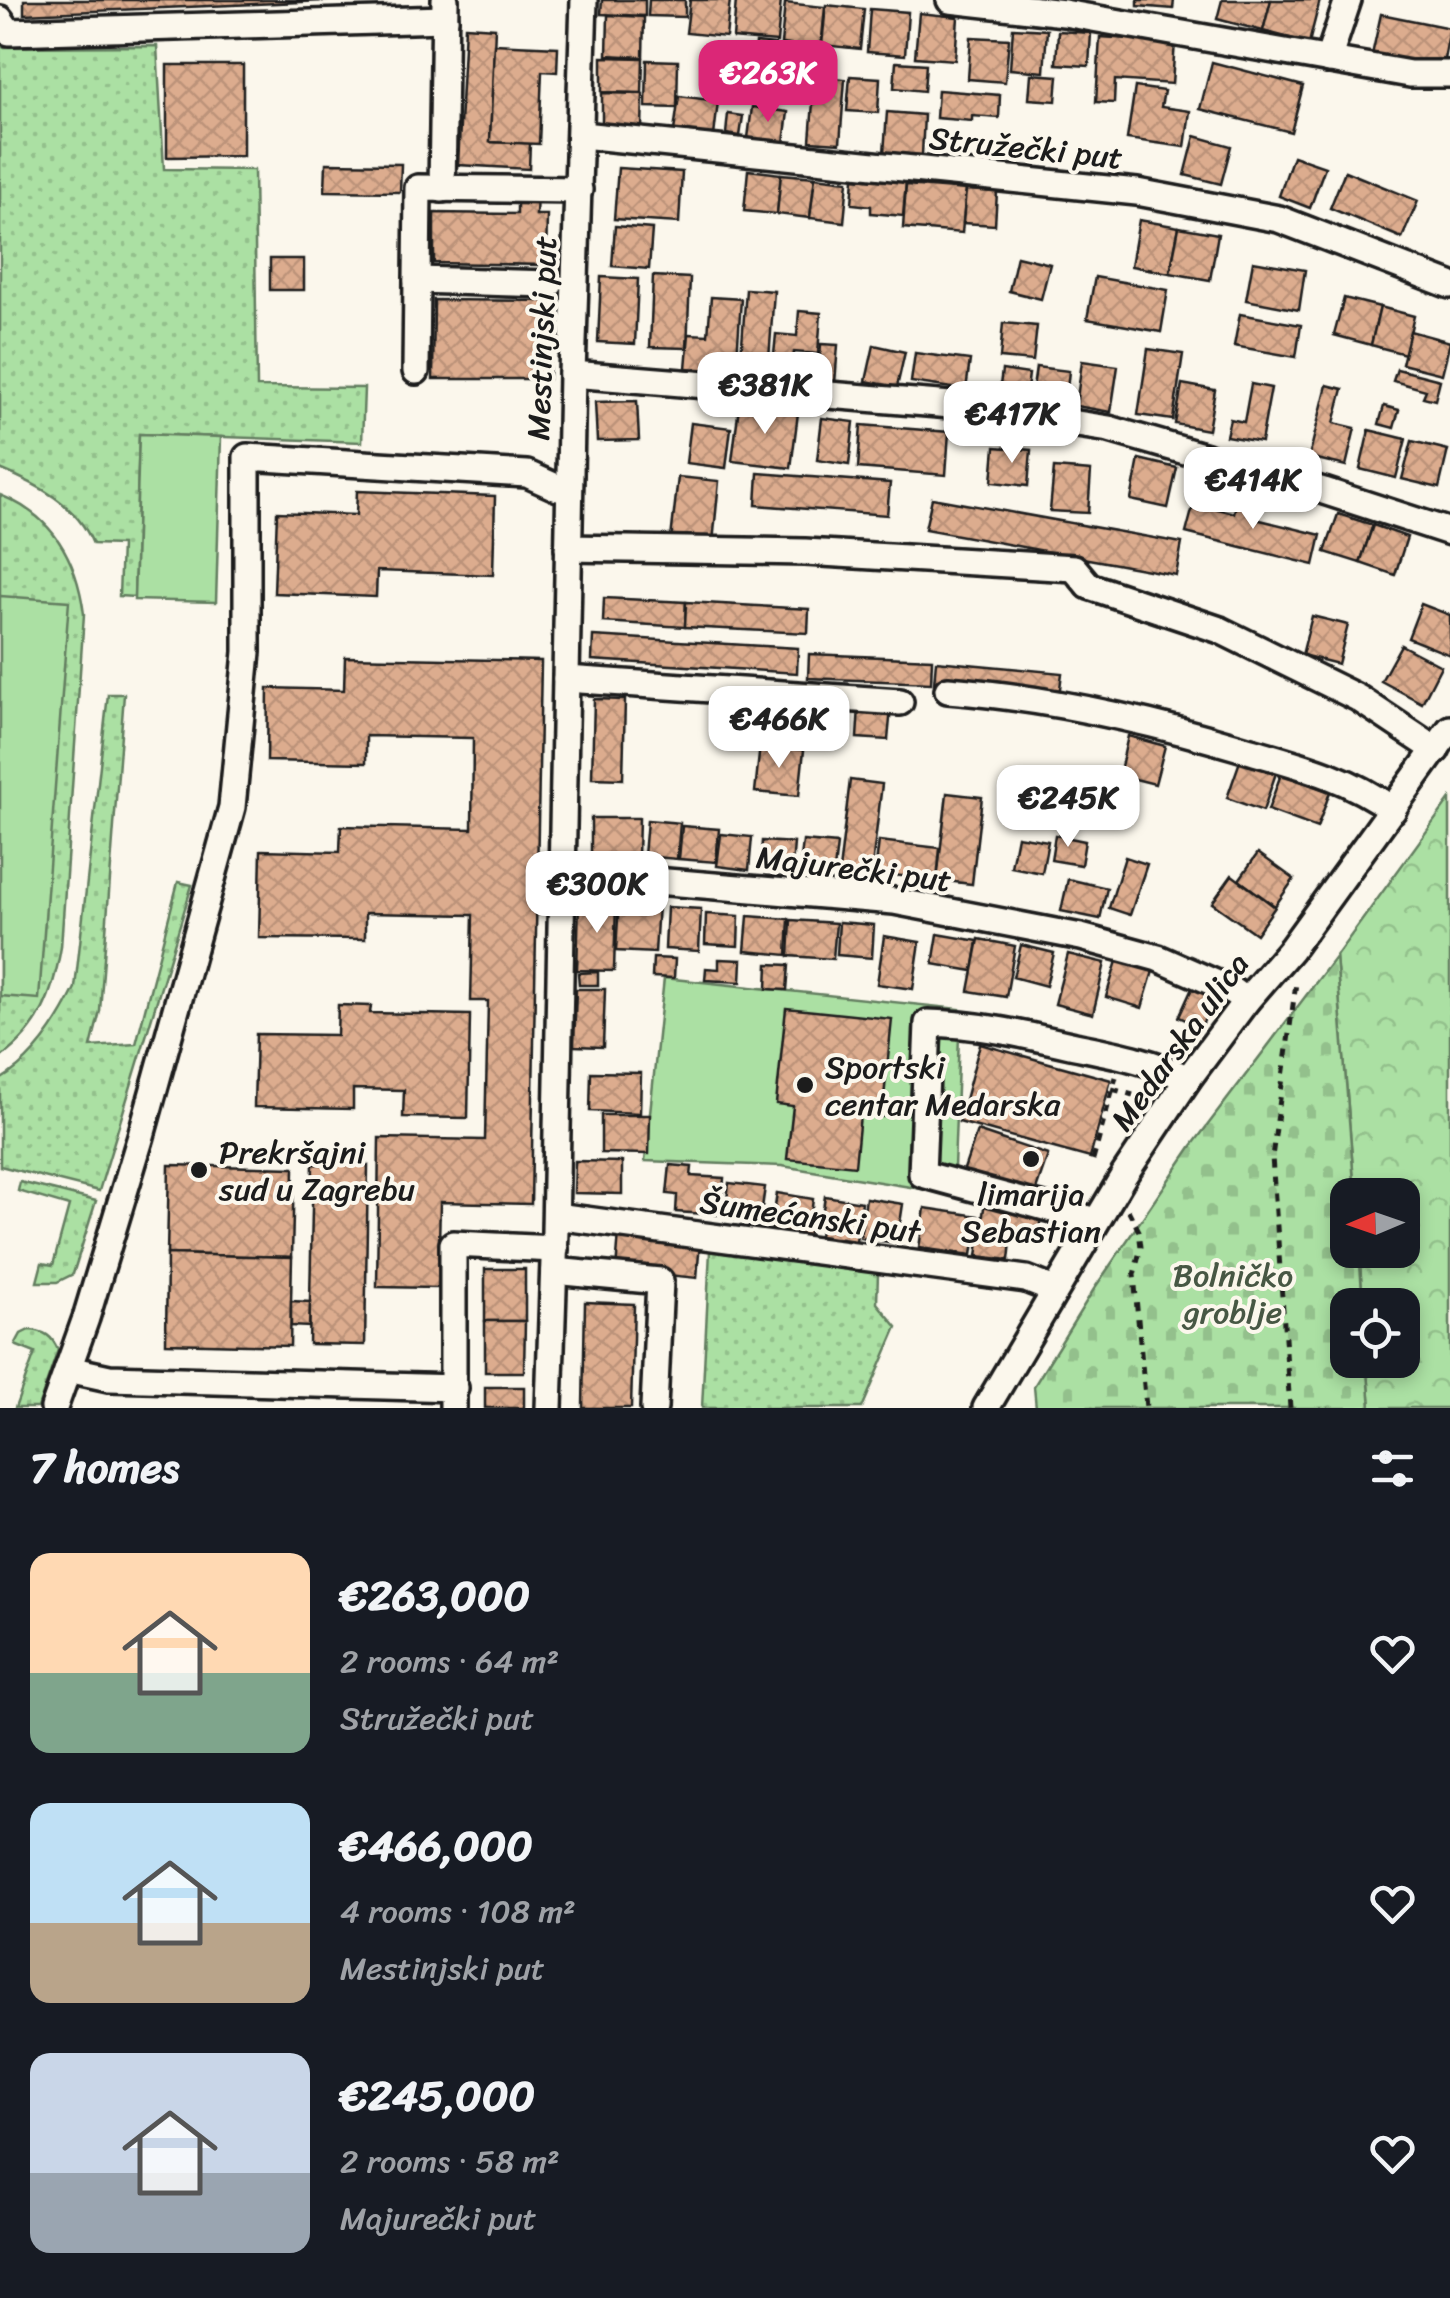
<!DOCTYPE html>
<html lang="en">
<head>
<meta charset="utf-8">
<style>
	body { margin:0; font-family:Sriracha,sans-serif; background:#242831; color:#f1f3f6; height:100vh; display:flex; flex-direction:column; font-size:38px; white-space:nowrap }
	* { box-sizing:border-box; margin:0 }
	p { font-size:32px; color:#9ea1a6 }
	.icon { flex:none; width:55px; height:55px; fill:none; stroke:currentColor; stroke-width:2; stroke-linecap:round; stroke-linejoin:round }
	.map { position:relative; height:1408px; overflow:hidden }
	.side { display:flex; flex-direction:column; background:#171b24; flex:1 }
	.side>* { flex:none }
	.needle { width:65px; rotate:268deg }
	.tools { position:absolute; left:1330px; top:1178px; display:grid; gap:20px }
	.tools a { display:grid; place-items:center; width:90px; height:90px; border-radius:20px; background:#171b24; box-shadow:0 5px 15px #0003; font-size:50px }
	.price { position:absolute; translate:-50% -85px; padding:0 22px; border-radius:20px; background:#fff; color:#222; font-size:32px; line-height:65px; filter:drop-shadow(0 2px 5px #0008) }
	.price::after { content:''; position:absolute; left:50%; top:60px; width:30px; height:22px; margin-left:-15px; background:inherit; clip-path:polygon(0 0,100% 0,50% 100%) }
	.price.on { background:#db2777; color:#fff }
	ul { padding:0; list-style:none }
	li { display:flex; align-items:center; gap:30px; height:250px; padding:0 30px }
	li span { display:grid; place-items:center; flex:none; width:280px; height:200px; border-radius:20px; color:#555 }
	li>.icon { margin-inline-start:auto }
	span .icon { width:120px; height:120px; fill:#fffc; stroke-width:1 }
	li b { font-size:42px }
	h2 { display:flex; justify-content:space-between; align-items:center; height:120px; padding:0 30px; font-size:42px }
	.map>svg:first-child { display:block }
	.grass { fill:url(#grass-dots); stroke:#647e60; stroke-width:2.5 }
	.forest { fill:url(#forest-crowns); stroke:#647e60; stroke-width:2.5 }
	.cemetery { fill:url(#cemetery-stones); stroke:#647e60; stroke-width:2.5 }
	.pitch { fill:#abe0a3; stroke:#647e60; stroke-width:2.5 }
	.building { fill:url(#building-cross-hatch); stroke:#1c1c1c; stroke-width:2.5 }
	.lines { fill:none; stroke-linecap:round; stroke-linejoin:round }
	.minor-casing { stroke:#1c1c1c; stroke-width:32 }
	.path { stroke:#1c1c1c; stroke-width:5; stroke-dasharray:8 8; stroke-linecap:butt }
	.minor { stroke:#fbf7ec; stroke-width:25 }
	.poi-dot { fill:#1c1c1c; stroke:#fbf7ec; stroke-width:4 }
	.labels { text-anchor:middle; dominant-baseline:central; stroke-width:8; stroke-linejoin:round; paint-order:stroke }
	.street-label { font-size:32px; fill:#1c1c1c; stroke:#fbf7ec }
	.poi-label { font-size:32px; fill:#1c1c1c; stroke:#fbf7ec; text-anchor:start }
	.park-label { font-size:32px; fill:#475744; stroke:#fbf7ec }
</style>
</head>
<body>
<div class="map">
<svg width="1450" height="1408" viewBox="0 0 1450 1408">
	<defs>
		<pattern id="grass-dots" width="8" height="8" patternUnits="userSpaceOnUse" patternTransform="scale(2.5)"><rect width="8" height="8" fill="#abe0a3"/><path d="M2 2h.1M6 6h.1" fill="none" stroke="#93c08c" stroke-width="1.8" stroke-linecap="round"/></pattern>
		<pattern id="forest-crowns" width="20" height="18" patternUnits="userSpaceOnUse" patternTransform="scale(2.5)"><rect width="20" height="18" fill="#abe0a3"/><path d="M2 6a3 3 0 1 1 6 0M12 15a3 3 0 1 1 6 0" fill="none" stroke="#93c08c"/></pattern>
		<pattern id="cemetery-stones" width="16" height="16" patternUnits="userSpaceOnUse" patternTransform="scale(2.5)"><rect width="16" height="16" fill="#abe0a3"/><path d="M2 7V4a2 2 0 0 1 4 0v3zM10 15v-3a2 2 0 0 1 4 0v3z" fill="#93c08c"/></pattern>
		<pattern id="building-cross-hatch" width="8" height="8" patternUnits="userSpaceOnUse" patternTransform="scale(2.5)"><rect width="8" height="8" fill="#dcac8e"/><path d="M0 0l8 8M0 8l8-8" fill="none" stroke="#bc937a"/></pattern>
	</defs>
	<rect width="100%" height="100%" fill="#fbf7ec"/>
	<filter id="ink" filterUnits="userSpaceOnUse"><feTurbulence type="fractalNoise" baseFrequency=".01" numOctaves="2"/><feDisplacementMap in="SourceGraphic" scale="20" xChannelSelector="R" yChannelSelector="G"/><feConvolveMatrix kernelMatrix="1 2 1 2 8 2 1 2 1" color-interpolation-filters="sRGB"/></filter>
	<g filter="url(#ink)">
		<g class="grass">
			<path d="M157 46 164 169 254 170 257 387 364 388 362 442 139 434 134 597 119 596 121 545 93 544C77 504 37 484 0 469V47Z"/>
			<path d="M0 495C54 516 77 560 84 614L61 947C53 994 41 1028 0 1058Z"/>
			<path d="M108 694H124L100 1011 91 1047 136 1044 178 882 192 885 99 1191 0 1166V1080C34 1060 58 1023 75 988Z"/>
			<path d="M20 1182 96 1201 73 1274 57 1282H37L42 1263 53 1265 69 1206 18 1191Z"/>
			<path d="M710 1251 878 1273 877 1303 897 1327 862 1408H702Z"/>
			<path d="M29 1330C45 1331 52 1336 58 1350L38 1408H15L35 1353 15 1345 21 1334Z"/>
		</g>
		<path class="forest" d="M1450 799V1408H1371L1367 1360H1402V1305H1363L1359 1250H1402V1195H1355L1336 956Z"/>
		<path class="cemetery" d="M1336 956 1355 1195H1348V1250H1359L1363 1305H1348V1360H1367L1371 1408H1036L1034 1386 1094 1289 1191 1147Z"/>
		<g class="pitch">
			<path d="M139 434 221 437 216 602 134 600Z"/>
			<path d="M0 596 69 601 39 999 0 996Z"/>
			<path d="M664 978 960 1009 953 1194 782 1166 645 1161Z"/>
		</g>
		<g class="building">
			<path d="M24 0H348L24 14Z"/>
			<path d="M602 0H645V16L601 14Z"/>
			<path d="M649 0H685V17L648 16Z"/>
			<path d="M690 0H730L726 37 686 33Z"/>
			<path d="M736 0H781L777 42 733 38Z"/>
			<path d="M1138 0H1174L1173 9 1138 6Z"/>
			<path d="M1222 0H1271L1263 31 1217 19Z"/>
			<path d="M1271 0H1320L1309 43 1263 31Z"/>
			<path d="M785 3 825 7 821 48 781 44Z"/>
			<path d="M826 5 864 9 860 49 822 45Z"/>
			<path d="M870 9 908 12 905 55 867 52Z"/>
			<path d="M919 13 958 17 955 60 915 57Z"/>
			<path d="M1381 14 1450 28 1442 70 1372 55Z"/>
			<path d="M608 15 644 17 643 57 607 55Z"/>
			<path d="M465 26 495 28 490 142 530 143 529 169 458 165Z"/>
			<path d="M1013 28 1047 30 1044 72 1010 69Z"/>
			<path d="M1058 31 1091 33 1089 66 1056 64Z"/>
			<path d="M971 37 1009 39 1005 82 968 79Z"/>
			<path d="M1100 37 1175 42 1172 84 1115 80 1114 103 1096 102Z"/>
			<path d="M756 43 775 45 773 69 754 68Z"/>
			<path d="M494 44 558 47 557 72 542 71 539 144 490 142Z"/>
			<path d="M602 57 643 58 642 93 602 92Z"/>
			<path d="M647 60 678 61 677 108 646 107Z"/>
			<path d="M896 62 926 64 924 91 894 88Z"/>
			<path d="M1212 62 1303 86 1291 132 1200 109Z"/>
			<path d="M167 65H243V156L167 157Z"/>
			<path d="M1031 74 1058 76 1056 101 1029 99Z"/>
			<path d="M815 76 845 79 840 143 810 141Z"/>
			<path d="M850 76 880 78 878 113 847 111Z"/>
			<path d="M1135 87 1164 91 1161 107 1190 111 1185 147 1127 139Z"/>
			<path d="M938 90 1000 95 999 118 972 116V121L936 118Z"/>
			<path d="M602 93 643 94 642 129 602 128Z"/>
			<path d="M679 96 718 101 714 136 674 131Z"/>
			<path d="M752 107 788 112 784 143 748 138Z"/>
			<path d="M887 112 924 115 922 155 884 153Z"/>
			<path d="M728 114 743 116 740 136 726 134Z"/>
			<path d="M1195 136 1231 146 1221 184 1185 175Z"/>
			<path d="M1293 156 1325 167 1310 208 1279 196Z"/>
			<path d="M326 163 401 164 400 192 325 191Z"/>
			<path d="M618 168 682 172 679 223 614 219Z"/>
			<path d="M748 170 781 174 777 214 744 211Z"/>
			<path d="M1345 171 1418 201 1402 238 1330 208Z"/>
			<path d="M781 174 815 177 810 218 777 214Z"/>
			<path d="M815 177 848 181 844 222 810 218Z"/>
			<path d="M854 178 906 182 903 216 871 213V206L852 204Z"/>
			<path d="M906 185 966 190 962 233 903 228Z"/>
			<path d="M966 190 997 192 995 225 963 223Z"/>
			<path d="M517 195H537L536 215H547L546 265 434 263V213L517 214Z"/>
			<path d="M1139 220 1179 227 1170 273 1131 266Z"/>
			<path d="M615 226 652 229 649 269 612 266Z"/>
			<path d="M1179 227 1218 234 1210 280 1170 273Z"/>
			<path d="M1017 256 1050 264 1041 299 1009 291Z"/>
			<rect x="270" y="259" width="34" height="31"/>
			<path d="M1253 261 1305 270 1299 310 1246 300Z"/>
			<path d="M653 276 690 278 687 348 650 347Z"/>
			<path d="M601 277 638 279 635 344 598 342Z"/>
			<path d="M1095 277 1168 290 1161 332 1087 319Z"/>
			<path d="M746 289 774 291 768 373 740 371Z"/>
			<path d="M711 297 741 299 736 372 686 368 689 334 708 335Z"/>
			<path d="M1344 298 1380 307 1371 345 1334 335Z"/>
			<path d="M434 300 550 301 549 379H433Z"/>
			<path d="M1380 307 1414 316 1405 354 1371 345Z"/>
			<path d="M799 311 821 313 818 354 794 352 791 378 772 376 776 334 797 336Z"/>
			<path d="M1240 314 1301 325 1296 357 1234 346Z"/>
			<path d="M1003 323 1037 326 1033 361 1000 358Z"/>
			<path d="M1410 331 1450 342 1442 374 1402 364Z"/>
			<path d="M821 344 838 345 835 383 818 382Z"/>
			<path d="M874 345 905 352 897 387 866 381Z"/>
			<path d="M1148 349 1183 354 1173 420 1138 415Z"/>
			<path d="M915 353 970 360 966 390 911 382Z"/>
			<path d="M1082 361 1118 366 1111 412 1076 406Z"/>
			<path d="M1036 367 1069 371 1065 407 1031 403Z"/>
			<path d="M1397 369 1440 380 1435 400 1423 397 1426 390 1393 381Z"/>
			<path d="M1002 370 1029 374 1025 404 998 401Z"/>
			<path d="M1182 384 1215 390 1208 430 1175 424Z"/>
			<path d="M1251 384 1271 388 1261 442 1226 436 1230 419 1244 422Z"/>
			<path d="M1327 385 1343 389 1334 423 1355 428 1346 466 1309 457Z"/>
			<path d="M637 401 639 440 597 441 595 402Z"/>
			<path d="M739 406 798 413 791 468 732 461Z"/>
			<path d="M1384 406 1399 410 1394 428 1379 424Z"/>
			<path d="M822 418 854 422 849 465 817 460Z"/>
			<path d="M691 423 731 428 726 468 686 463Z"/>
			<path d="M861 425 949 432 946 475 858 468Z"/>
			<path d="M1369 430 1406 439 1396 478 1360 469Z"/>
			<path d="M1412 441 1448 450 1439 488 1402 479Z"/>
			<path d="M995 447 1031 450 1028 486 992 482Z"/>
			<path d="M1139 459 1177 468 1168 508 1131 500Z"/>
			<path d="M1054 468 1091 471 1088 513 1050 511Z"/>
			<path d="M758 473 890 483 887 515 756 505Z"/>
			<path d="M678 477 719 481 713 543 671 539Z"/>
			<path d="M357 491 495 496 493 575 377 571 376 597 274 593 277 512 356 515Z"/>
			<path d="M1239 493 1257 497 1252 518 1321 535 1314 565 1186 533 1194 503 1234 513Z"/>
			<path d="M932 498 1182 543 1176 575 925 529Z"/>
			<path d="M1338 514 1373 525 1360 563 1325 552Z"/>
			<path d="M1373 525 1407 537 1395 575 1360 563Z"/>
			<path d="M604 598 686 602 685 627 603 622Z"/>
			<path d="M686 602 809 609 808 633 685 627Z"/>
			<path d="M1421 604 1450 615V655L1408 638Z"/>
			<path d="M1312 616 1348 625 1338 664 1302 655Z"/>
			<path d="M593 636 798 648 797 673 592 660Z"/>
			<path d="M1401 645 1441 666 1422 703 1381 681Z"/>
			<path d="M809 654 932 659 931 683 808 678Z"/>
			<path d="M345 657 541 661 531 1204 440 1202 438 1288 377 1287 379 1138 485 1140 488 1001H471L473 915 365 913V939L259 938 261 850 340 852 341 826 472 829 473 738 366 736V763L267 761 268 688 344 690Z"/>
			<path d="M936 661 1062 673 1059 696 934 684Z"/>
			<path d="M594 699 625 700 623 779 592 778Z"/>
			<path d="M810 700 826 701 822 742 806 740Z"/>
			<path d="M753 704 793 708 790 737 750 733Z"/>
			<path d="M859 706 891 708 888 740 857 738Z"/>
			<path d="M1128 736 1165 746 1155 784 1119 775Z"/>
			<path d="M760 745 804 750 799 796 755 792Z"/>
			<path d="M1240 761 1276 773 1263 811 1227 798Z"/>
			<path d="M1281 774 1330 792 1317 828 1268 810Z"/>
			<path d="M850 780 882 784 871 875 839 871Z"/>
			<path d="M947 793 982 797 972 884 937 880Z"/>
			<path d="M591 818H639L638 857 591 856Z"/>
			<path d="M647 820 680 823 677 859 644 856Z"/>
			<path d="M682 826 719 829 716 862 679 859Z"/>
			<path d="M721 834 752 837 749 870 717 866Z"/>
			<path d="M1055 835 1085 841 1081 865 1051 860Z"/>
			<path d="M1017 836 1048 841 1042 873 1011 867Z"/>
			<path d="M762 841 794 843 792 867 760 864Z"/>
			<path d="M803 841 837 844 834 870 800 867Z"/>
			<path d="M879 841 940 848 937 880 875 873Z"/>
			<path d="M1258 853 1294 879 1275 906 1239 880Z"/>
			<path d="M1125 857 1147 864 1130 915 1109 908Z"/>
			<path d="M1232 875 1275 907 1256 934 1212 903Z"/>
			<path d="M1068 879 1107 888 1100 919 1061 911Z"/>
			<path d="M579 902 616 903 614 971 577 970Z"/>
			<path d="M619 902 658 904 655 953 616 951Z"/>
			<path d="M667 907 701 909 699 951 665 949Z"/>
			<path d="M706 914 739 916 738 946 705 944Z"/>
			<path d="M748 916 789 919 787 955 745 951Z"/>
			<path d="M791 920 836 923 833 959 789 956Z"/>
			<path d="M839 922 874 925 872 958 837 955Z"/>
			<path d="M938 934 978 941 973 971 933 964Z"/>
			<path d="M884 936 920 942 913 989 877 984Z"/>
			<path d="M979 939 1015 946 1006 997 969 991Z"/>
			<path d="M1021 945 1054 953 1046 986 1013 977Z"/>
			<path d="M1068 954 1105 963 1093 1014 1055 1004Z"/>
			<path d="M653 958 675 959 674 978 652 977Z"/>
			<path d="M719 959 742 960 741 982 705 980 706 968 719 969Z"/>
			<path d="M1117 961 1153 971 1142 1008 1106 997Z"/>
			<path d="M768 964 789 965 787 990 767 989Z"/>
			<path d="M598 972V985H579L578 973Z"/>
			<path d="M1194 984 1216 994 1201 1027 1179 1017Z"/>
			<path d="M576 989H605L603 1047 574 1046Z"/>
			<path d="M338 1005 371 1006 370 1013 470 1015 468 1118 403 1117 404 1090 353 1089V1109L254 1107 256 1034 337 1035Z"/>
			<path d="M786 1008 892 1019 882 1117 860 1115 855 1166 787 1159 793 1106 776 1104Z"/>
			<path d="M980 1044 1111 1080 1090 1158 959 1122Z"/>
			<path d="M591 1072 641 1073 640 1113 590 1111Z"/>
			<path d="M601 1115H650L649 1154 601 1153Z"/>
			<path d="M977 1131 1048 1155 1033 1199 962 1175Z"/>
			<path d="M575 1161 622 1162V1194L574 1193Z"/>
			<path d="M313 1164 368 1165 365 1345 309 1344Z"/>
			<path d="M169 1165 294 1168 292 1257 167 1254Z"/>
			<path d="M670 1165 692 1167 691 1176 724 1178 721 1215 676 1212 677 1195 667 1194Z"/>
			<path d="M729 1183 765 1187 760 1222 725 1217Z"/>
			<path d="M777 1193 813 1199 808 1238 771 1233Z"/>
			<path d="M825 1196 862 1202 856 1241 819 1236Z"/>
			<path d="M866 1198 903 1204 897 1243 860 1238Z"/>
			<path d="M985 1201 1042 1209 1038 1237 1012 1233 1009 1260 977 1256Z"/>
			<path d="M925 1208 978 1216 972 1255 919 1248Z"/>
			<path d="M619 1233 700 1241 697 1278 616 1270Z"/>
			<path d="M167 1254 292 1257 290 1346 166 1343Z"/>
			<rect x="485" y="1269" width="40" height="52"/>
			<path d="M291 1301 310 1302 309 1327 291 1326Z"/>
			<path d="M585 1302 634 1304 631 1408H583Z"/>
			<path d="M485 1321H525L524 1372H485Z"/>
			<rect x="485" y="1387" width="39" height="21"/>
		</g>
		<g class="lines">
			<g class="minor-casing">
				<g id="minor">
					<path d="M950 0 1064 13 1410 74H1450"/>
					<path d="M0 19 9 32 445 19"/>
					<path d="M1328 60 1348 0"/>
					<path d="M582 135 1137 192 1279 219 1450 285"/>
					<path d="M442 189 445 0"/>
					<path d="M417 280 550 284"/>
					<path d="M416 371 418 188 579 190"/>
					<path d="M572 374 963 406 1109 429 1324 491 1450 532"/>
					<path d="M568 548 805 552 1074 568 1089 586 1220 630 1358 698 1436 750"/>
					<path d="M566 679 900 702"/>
					<path d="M948 690C1048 698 1148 720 1244 749 1299 765 1346 776 1393 810"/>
					<path d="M560 873 894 901 1081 937 1158 958 1231 990 1246 1001"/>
					<path d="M556 1216 1026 1279 1054 1290"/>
					<path d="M1096 1221 922 1174 928 1023C979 1024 1026 1035 1075 1046 1114 1054 1153 1061 1188 1079"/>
					<path d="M554 1271 660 1281 654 1408"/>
					<path d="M68 1369 109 1378 455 1388"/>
					<path d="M54 1408 86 1318 141 1136 232 807 247 652V457L527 474 558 488"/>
					<path d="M453 1408V1244L555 1249"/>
					<path d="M549 1408 555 1231 572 374 584 0"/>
					<path d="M986 1408 1124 1175 1188 1079 1246 1001 1291 949 1450 729"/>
				</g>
			</g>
			<g class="path">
				<path d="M1112 1089 1133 1095"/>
				<path d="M1093 1160 1116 1077"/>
				<path d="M1128 1210 1139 1231 1141 1247 1134 1275 1146 1408"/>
				<path d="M1290 1408 1272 1157 1296 983"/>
			</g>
			<use href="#minor" class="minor"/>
		</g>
	</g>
	<g class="poi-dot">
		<circle cx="805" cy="1085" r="10"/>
		<circle cx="1031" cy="1159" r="10"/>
		<circle cx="199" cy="1170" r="10"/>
	</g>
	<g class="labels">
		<g class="street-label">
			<text transform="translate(1026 148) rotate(6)">Stružečki put</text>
			<text transform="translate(542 338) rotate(-88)">Mestinjski put</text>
			<text transform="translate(854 869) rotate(7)">Majurečki put</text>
			<text transform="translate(1180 1042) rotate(-54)">Medarska ulica</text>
			<text transform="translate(810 1217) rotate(8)">Šumećanski put</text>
		</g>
		<g class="poi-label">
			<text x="825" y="1067">Sportski<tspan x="825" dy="37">centar Medarska</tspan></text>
			<text x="219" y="1152">Prekršajni<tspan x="219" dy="37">sud u Zagrebu</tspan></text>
			<text x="1031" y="1194" text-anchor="middle">limarija<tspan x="1031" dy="37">Sebastian</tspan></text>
		</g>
		<g class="park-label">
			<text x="1233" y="1275">Bolničko<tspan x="1233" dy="37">groblje</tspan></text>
		</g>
	</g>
</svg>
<div class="tools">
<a><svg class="needle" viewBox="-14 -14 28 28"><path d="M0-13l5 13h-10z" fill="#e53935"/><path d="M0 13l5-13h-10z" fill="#9ea1a6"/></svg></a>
<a><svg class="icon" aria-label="locate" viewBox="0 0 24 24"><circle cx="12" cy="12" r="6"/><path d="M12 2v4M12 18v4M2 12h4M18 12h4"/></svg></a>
</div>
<b class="price on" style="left:768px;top:125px">€263K</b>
<b class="price" style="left:765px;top:437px">€381K</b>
<b class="price" style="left:1012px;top:466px">€417K</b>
<b class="price" style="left:1253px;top:532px">€414K</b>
<b class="price" style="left:779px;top:771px">€466K</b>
<b class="price" style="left:1068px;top:850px">€245K</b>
<b class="price" style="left:597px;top:936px">€300K</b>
</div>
<section class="side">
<h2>7 homes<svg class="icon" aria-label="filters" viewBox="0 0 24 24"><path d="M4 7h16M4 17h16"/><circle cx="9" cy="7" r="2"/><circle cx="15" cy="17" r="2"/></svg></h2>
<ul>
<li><span style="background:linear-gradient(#ffd9b3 60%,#7fa58c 0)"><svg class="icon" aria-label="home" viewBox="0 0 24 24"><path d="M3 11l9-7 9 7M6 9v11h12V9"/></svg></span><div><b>€263,000</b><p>2 rooms · 64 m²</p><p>Stružečki put</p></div><svg class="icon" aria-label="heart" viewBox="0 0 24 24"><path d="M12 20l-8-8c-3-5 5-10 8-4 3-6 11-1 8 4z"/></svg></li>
<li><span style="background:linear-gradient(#bfe0f5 60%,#b9a48a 0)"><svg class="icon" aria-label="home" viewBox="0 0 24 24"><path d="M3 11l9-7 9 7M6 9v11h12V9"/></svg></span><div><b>€466,000</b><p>4 rooms · 108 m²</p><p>Mestinjski put</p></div><svg class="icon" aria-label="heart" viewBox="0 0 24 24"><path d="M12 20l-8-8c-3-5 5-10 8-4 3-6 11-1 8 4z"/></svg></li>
<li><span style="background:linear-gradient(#c9d6e8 60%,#9aa5b1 0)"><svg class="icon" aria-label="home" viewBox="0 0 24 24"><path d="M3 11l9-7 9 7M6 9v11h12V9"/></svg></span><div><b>€245,000</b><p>2 rooms · 58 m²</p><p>Majurečki put</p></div><svg class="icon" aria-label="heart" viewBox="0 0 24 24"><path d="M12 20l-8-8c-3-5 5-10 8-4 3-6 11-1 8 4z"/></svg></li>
</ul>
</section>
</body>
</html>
